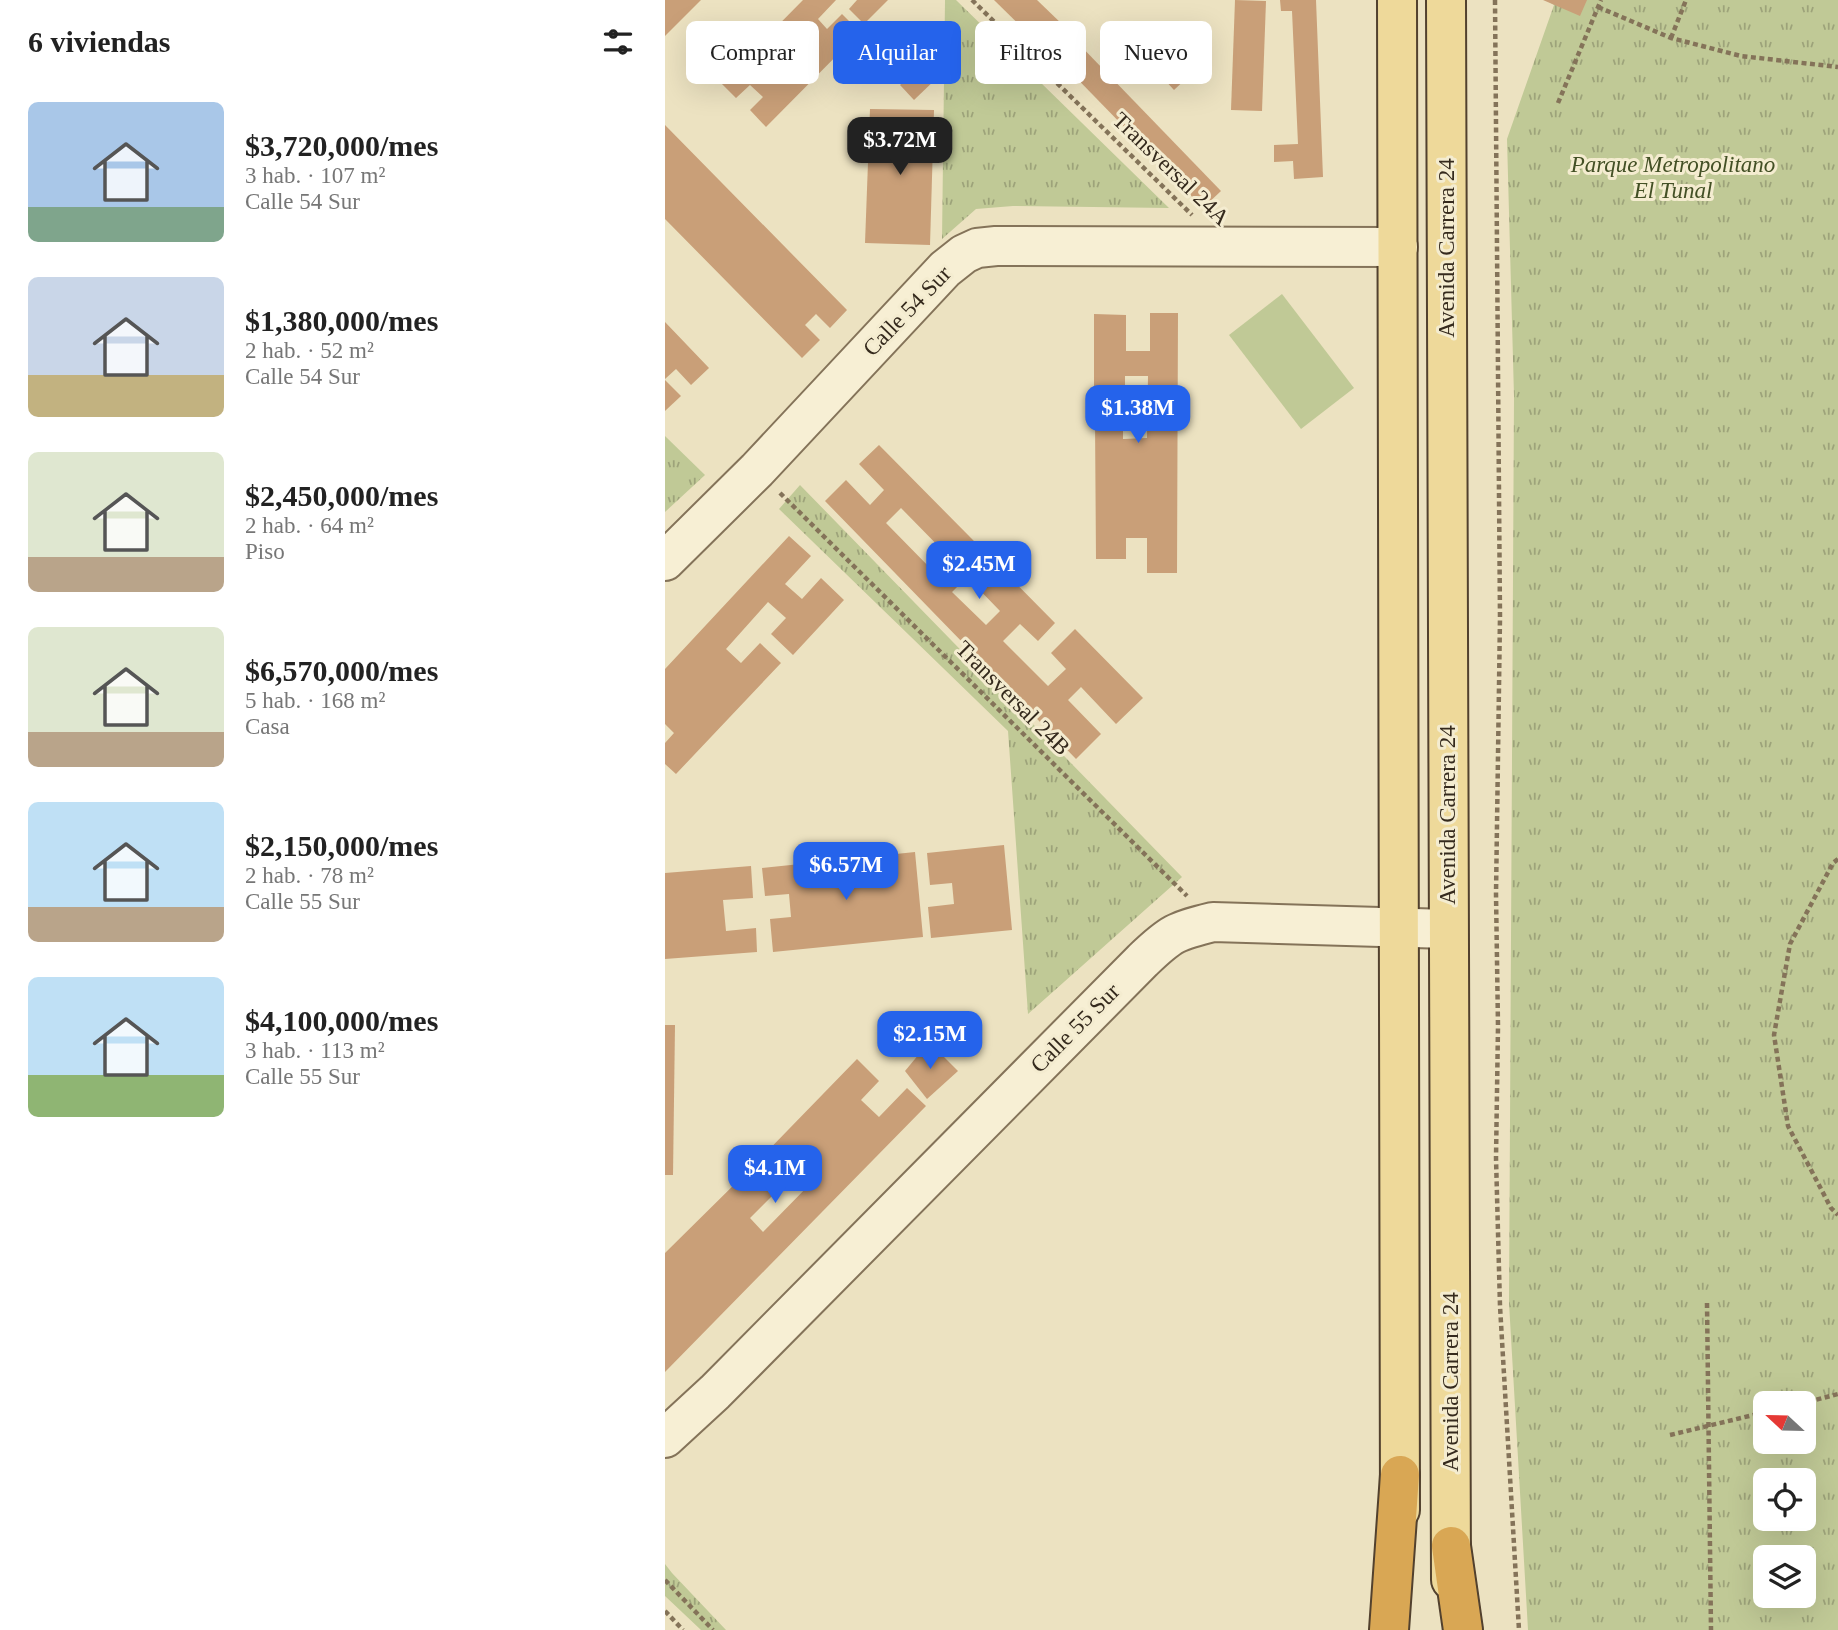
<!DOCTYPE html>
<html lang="es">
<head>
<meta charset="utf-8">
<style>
	body { margin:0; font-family:Georgia,serif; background:#f6f6f6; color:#222; height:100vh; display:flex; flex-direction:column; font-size:26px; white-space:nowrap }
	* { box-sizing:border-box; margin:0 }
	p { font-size:23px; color:#767676 }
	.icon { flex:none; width:38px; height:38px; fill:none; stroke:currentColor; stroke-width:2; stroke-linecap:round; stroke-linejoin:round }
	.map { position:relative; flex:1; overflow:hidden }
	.drawer { display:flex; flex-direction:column; background:#fff; width:665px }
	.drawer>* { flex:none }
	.hud { position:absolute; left:21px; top:21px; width:665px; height:63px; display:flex; gap:14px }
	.needle { width:46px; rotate:292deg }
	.fabs { position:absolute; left:1088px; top:1391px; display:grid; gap:14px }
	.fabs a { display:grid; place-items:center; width:63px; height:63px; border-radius:10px; background:#fff; box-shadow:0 7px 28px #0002; font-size:35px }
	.price { position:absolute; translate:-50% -60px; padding:0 16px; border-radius:14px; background:#2563eb; color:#fff; font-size:23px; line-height:46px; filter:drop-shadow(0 2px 4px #0008) }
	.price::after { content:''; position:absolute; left:50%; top:42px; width:21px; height:16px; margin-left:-10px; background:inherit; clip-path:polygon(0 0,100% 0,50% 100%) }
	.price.on { background:#222; color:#fff }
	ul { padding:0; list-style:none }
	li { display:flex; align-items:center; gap:21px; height:175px; padding:0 28px }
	li span { display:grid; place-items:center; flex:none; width:196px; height:140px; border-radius:10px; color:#555 }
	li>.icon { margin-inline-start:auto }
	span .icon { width:84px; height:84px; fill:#fffc; stroke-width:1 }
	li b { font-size:30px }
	h2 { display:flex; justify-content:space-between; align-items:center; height:84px; padding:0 28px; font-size:30px }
	.pill { padding:0 24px; border-radius:10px; background:#fff; box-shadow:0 7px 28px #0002; font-size:24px; line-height:63px }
	.pill.on { background:#2563eb; color:#fff }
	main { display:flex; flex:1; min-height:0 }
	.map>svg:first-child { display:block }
	.green { fill:#c0c996 }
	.park { fill:url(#park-tufts); fill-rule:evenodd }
	.building { fill:#c99f78; fill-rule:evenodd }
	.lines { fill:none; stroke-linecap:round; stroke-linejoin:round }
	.minor-casing { stroke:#847359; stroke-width:42 }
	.major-casing { stroke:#52412e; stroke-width:42 }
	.highway-casing { stroke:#52412e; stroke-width:42 }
	.path { stroke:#847359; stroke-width:4.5; stroke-dasharray:5 3.5; stroke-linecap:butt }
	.minor { stroke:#f7efd4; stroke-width:38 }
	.major { stroke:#eed99a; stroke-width:38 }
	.highway { stroke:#d9a754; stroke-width:38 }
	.labels { text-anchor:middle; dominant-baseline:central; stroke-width:6; stroke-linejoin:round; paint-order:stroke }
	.park-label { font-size:23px; font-style:italic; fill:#435025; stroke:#f4ecd0 }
	.street-label { font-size:23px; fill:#352a1d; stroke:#f4ecd0 }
</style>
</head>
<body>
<main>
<section class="drawer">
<h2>6 viviendas<svg class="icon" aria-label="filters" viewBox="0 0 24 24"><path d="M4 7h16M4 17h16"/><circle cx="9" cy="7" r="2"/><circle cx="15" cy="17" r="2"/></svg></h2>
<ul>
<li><span style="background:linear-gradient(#a9c7e8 75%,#7fa58c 0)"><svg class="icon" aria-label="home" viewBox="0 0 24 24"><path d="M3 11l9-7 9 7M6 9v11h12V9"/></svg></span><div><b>$3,720,000/mes</b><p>3 hab. · 107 m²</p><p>Calle 54 Sur</p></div></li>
<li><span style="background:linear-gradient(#c9d6e8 70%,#c2b280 0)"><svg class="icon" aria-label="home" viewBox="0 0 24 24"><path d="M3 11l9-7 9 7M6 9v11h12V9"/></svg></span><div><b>$1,380,000/mes</b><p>2 hab. · 52 m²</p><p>Calle 54 Sur</p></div></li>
<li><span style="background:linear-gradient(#dfe7d0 75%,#b9a48a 0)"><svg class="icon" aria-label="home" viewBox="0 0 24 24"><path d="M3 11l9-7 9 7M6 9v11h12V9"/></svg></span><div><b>$2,450,000/mes</b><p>2 hab. · 64 m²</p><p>Piso</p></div></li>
<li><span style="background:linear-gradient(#dfe7d0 75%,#b9a48a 0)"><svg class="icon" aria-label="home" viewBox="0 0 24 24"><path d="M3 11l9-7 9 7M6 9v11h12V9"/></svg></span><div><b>$6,570,000/mes</b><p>5 hab. · 168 m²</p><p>Casa</p></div></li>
<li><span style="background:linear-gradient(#bfe0f5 75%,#b9a48a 0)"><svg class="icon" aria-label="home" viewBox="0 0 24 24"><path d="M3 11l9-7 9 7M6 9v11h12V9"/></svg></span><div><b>$2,150,000/mes</b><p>2 hab. · 78 m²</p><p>Calle 55 Sur</p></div></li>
<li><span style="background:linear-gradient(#bfe0f5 70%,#8fb573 0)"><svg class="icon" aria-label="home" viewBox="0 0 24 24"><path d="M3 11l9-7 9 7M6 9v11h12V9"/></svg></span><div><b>$4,100,000/mes</b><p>3 hab. · 113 m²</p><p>Calle 55 Sur</p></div></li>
</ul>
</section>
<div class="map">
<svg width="1173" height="1630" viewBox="0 0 1173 1630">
	<defs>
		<pattern id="park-tufts" width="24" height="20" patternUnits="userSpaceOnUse" patternTransform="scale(1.75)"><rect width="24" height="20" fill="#c0c996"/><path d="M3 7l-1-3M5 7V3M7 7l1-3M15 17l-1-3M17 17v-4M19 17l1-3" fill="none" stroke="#9da37a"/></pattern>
	</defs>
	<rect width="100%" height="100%" fill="#ece2c1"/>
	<path class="green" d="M617 294 689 388 636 429 564 335Z"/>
	<g class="park">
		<path d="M280 0H291L504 208 348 206 311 209 277 239Z"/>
		<path d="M881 0H1173V1630H863L844 1303 849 396 842 139 889 5ZM1101 1404H1139V1442H1101ZM1101 1480H1139V1519H1101ZM1101 1558H1139V1596H1101Z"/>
		<path d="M0 436 40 475 0 512Z"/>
		<path d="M135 485 517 877 363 1014 343 731 114 509Z"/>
		<path d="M0 1564 7 1573 61 1630H36L0 1596Z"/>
	</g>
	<g class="building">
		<path d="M0 0H36L0 36Z"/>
		<path d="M138 0H171L153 19 162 29 177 14 195 32 101 127 85 110 98 97 85 85 71 98 56 83Z"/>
		<path d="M192 0H223L199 24 184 9Z"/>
		<path d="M329 0H372L399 26 378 48Z"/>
		<path d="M570 0 601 1 597 111 566 110Z"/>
		<path d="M615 0H651L658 177 629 179 628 161 609 162V145L633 144 627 11H616Z"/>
		<path d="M878 0H922L915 16Z"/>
		<path d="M479 23 526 74 509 90 462 39Z"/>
		<path d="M410 40 556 191 538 208 392 58Z"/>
		<path d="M260 62 273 77 249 100 235 85Z"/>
		<path d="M205 109 269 110 265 245 200 243Z"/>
		<path d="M0 125 182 310 165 328 151 314 140 325 155 340 137 358 0 219Z"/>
		<path d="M485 313H513L512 573H482V538H461V559H431L430 421H458V439L482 438 483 376H460V396H429V314L461 315V351H485Z"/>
		<path d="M0 322 44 368 26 385 11 369 0 379Z"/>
		<path d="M0 380 16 396 0 411Z"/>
		<path d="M214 445 390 623 373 641 355 624 338 641 383 686 401 669 386 653 410 629 478 698 451 724 416 687 403 700 436 734 411 759 160 501 181 480 205 505 219 490 194 464ZM236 508 286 559 271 574 221 523ZM302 577 335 611 321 625 287 592Z"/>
		<path d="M124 536 146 556 120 584 137 599 156 578 179 600 128 655 106 634 121 618 103 602 61 649 76 663 95 643 116 663 11 774 0 764V743L9 733 0 724V669Z"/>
		<path d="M339 845 347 930 266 938 263 907 289 904 287 883 265 885 262 853Z"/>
		<path d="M250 852 258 937 108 952 105 919 126 917 124 894 100 896 97 868Z"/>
		<path d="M86 866 88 898 58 900 61 931 91 928 92 952 0 959V873Z"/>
		<path d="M0 1025H10L8 1175H0Z"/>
		<path d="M264 1042 293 1071 262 1099 240 1071Z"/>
		<path d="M192 1059 214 1081 196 1100 214 1117 242 1088 261 1106 0 1372V1253L84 1170 108 1195 85 1218 98 1232 147 1182 131 1167 115 1183 92 1162Z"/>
	</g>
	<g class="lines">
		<g class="minor-casing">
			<g id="minor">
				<path d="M0 561 92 470 280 269 299 254 312 248 331 246 733 247"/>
				<path d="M0 1438 50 1392 478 960C506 933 511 931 548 922L783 929"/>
			</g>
		</g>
		<g class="major-casing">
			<g id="major">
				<path d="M732 0 735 1510"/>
				<path d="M781 0 786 1580"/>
			</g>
		</g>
		<g class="highway-casing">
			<g id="highway">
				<path d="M786 1546 798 1630"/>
				<path d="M724 1630 735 1475"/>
			</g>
		</g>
		<g class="path">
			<path d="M307 0 527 215"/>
			<path d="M830 0 835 617 831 894 833 1026 831 1158 835 1306 854 1630"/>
			<path d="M933 7 1006 38 1076 56 1173 67"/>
			<path d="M1006 38 1021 0"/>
			<path d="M893 103 936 0"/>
			<path d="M115 493 522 896"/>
			<path d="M1173 859 1168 863 1125 944 1109 1035 1123 1126 1166 1208 1173 1215"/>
			<path d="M1042 1303 1046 1630"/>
			<path d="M1135 1404 1173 1394"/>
			<path d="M1005 1435 1101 1412"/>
			<path d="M0 1580 48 1630"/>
			<path d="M0 1611 18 1630"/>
		</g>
		<use href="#minor" class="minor"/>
		<use href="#major" class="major"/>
		<use href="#highway" class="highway"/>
	</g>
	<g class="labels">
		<g class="park-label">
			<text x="1008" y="164">Parque Metropolitano<tspan x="1008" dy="26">El Tunal</tspan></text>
		</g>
		<g class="street-label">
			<text transform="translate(506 169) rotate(44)">Transversal 24A</text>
			<text transform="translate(781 248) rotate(-90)">Avenida Carrera 24</text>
			<text transform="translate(242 311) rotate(-46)">Calle 54 Sur</text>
			<text transform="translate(348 698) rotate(45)">Transversal 24B</text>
			<text transform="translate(782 815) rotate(-90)">Avenida Carrera 24</text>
			<text transform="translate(410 1028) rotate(-45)">Calle 55 Sur</text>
			<text transform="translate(785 1382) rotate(-90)">Avenida Carrera 24</text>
		</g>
	</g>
</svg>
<div class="fabs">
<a><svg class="needle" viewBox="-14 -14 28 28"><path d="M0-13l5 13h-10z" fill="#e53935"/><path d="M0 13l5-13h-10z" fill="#767676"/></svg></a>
<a><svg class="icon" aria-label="locate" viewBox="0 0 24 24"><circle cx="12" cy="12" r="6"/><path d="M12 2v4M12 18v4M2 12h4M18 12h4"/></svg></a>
<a><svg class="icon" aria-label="layers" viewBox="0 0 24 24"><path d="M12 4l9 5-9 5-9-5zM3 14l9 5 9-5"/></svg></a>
</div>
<b class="price on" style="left:235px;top:177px">$3.72M</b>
<b class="price" style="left:473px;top:445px">$1.38M</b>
<b class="price" style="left:314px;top:601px">$2.45M</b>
<b class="price" style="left:181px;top:902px">$6.57M</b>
<b class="price" style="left:265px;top:1071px">$2.15M</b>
<b class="price" style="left:110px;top:1205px">$4.1M</b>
<div class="hud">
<a class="pill">Comprar</a>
<a class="pill on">Alquilar</a>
<a class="pill">Filtros</a>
<a class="pill">Nuevo</a>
</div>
</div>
</main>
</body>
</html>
